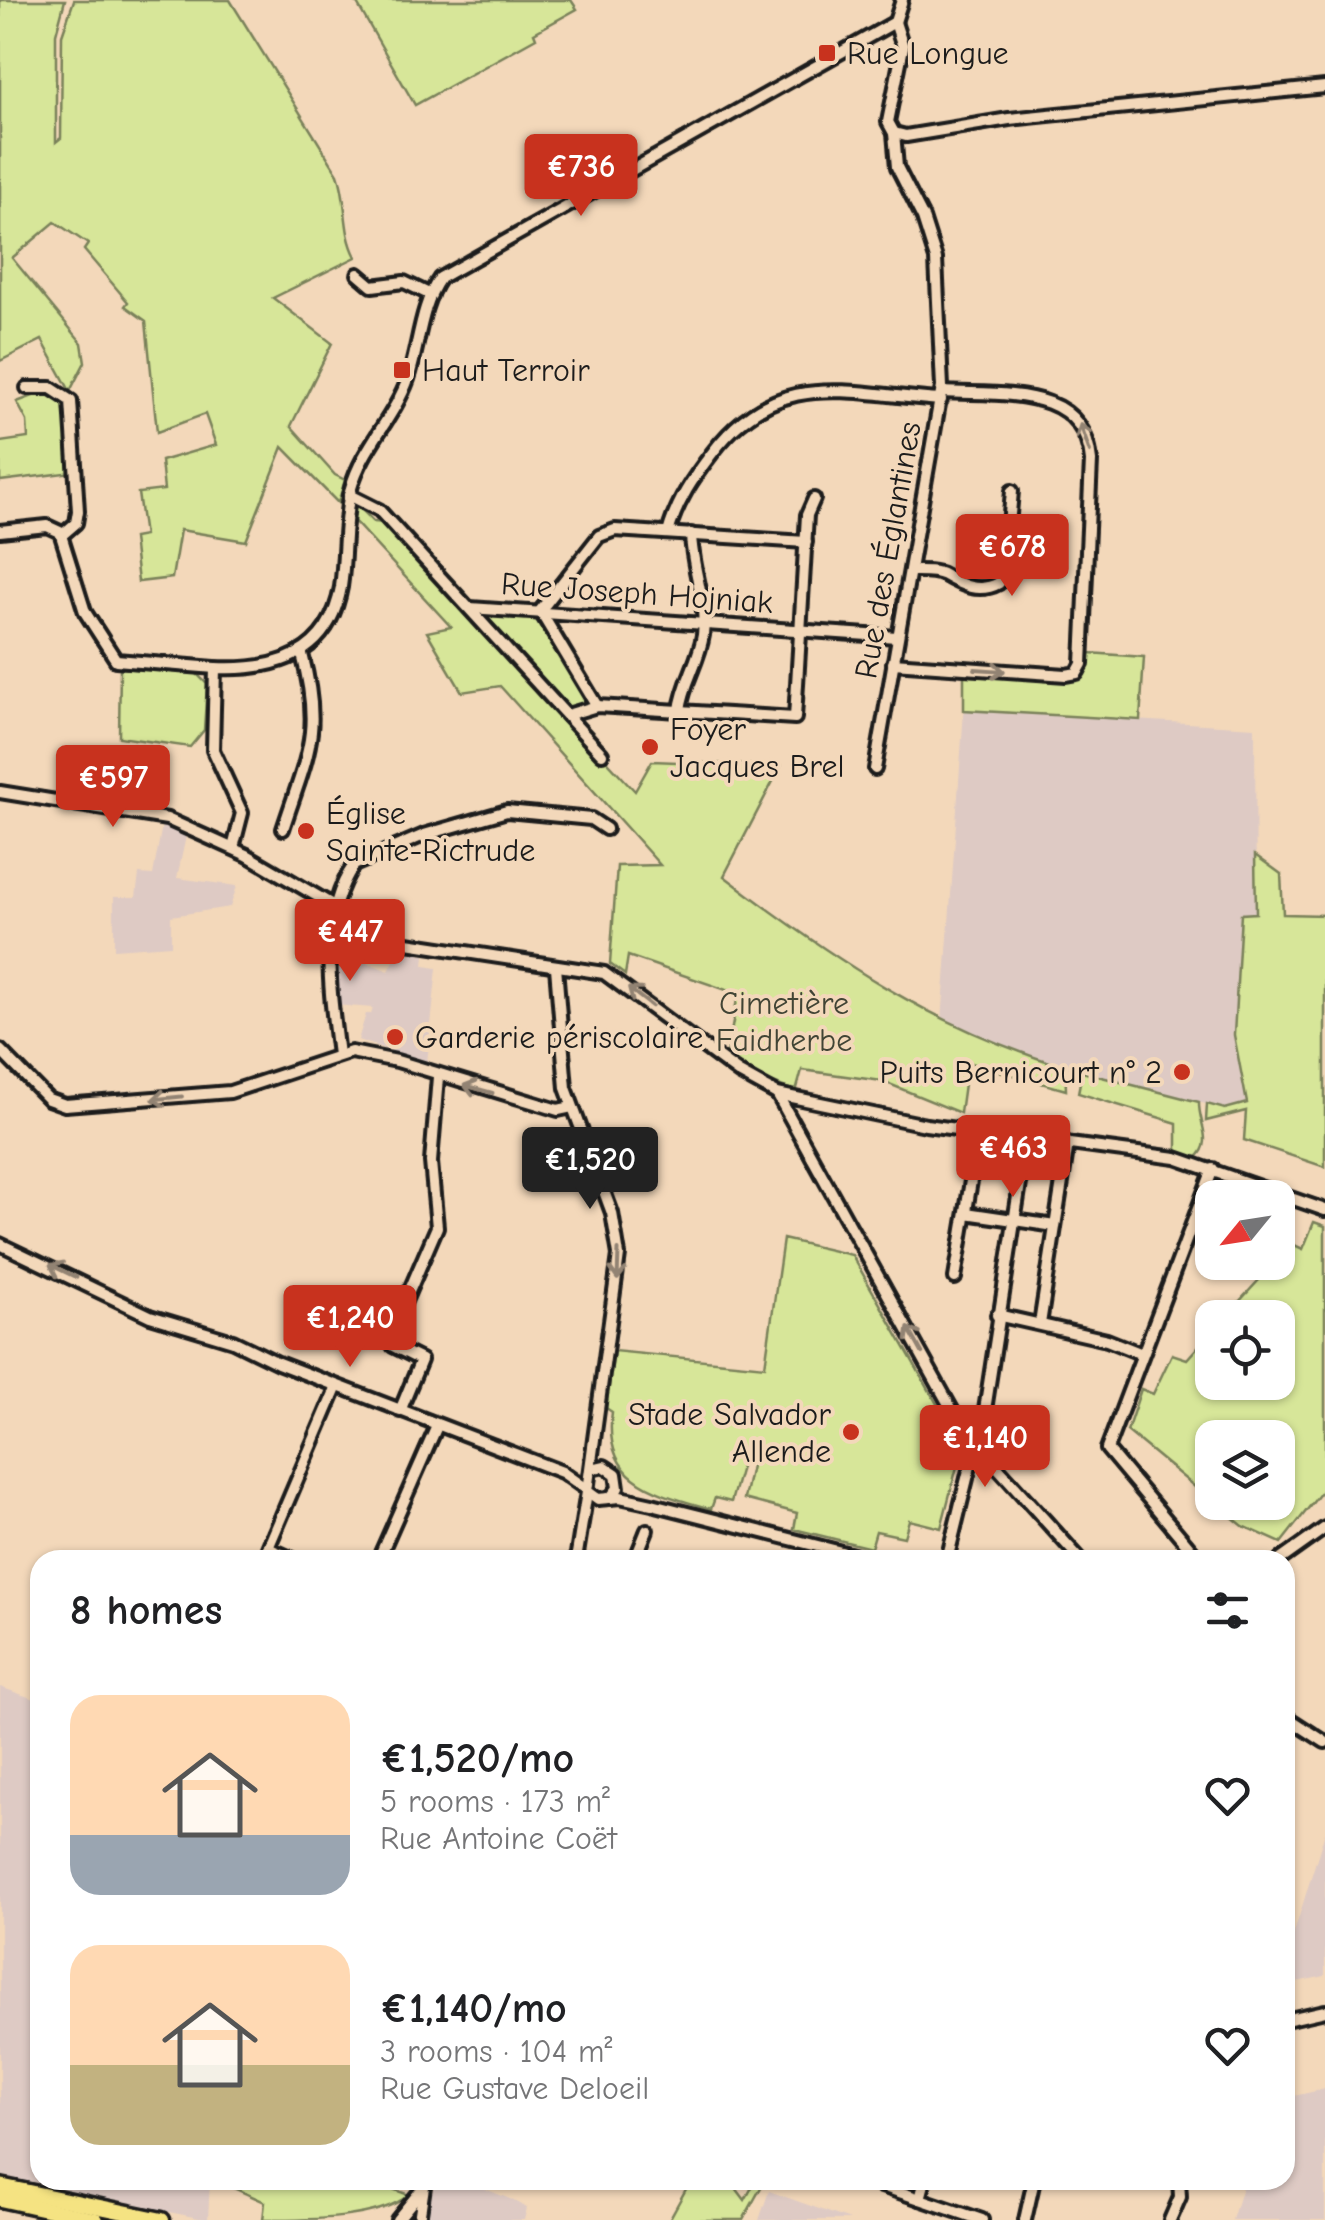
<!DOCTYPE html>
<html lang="en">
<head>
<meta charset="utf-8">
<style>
	body { margin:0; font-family:"Comic Neue",sans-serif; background:#f2f2f2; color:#202124; height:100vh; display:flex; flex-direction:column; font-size:38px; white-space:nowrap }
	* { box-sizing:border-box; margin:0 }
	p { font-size:32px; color:#757577 }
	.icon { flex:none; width:55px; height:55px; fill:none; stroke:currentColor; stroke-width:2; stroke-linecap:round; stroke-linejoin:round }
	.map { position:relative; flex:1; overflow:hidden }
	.sheet { position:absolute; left:30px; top:1550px; width:1265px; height:640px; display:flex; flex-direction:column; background:#fff; border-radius:30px; box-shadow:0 2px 8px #0004 }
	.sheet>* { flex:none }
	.needle { width:65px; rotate:240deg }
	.controls { position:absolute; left:1195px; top:1180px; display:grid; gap:20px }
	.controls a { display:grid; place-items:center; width:100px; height:100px; border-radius:20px; background:#fff; box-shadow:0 2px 8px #0004; font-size:50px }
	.price { position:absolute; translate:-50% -85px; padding:0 22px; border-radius:10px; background:#c8321e; color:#fff; font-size:32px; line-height:65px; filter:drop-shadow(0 2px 5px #0008) }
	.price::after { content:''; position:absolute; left:50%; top:60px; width:30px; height:22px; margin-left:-15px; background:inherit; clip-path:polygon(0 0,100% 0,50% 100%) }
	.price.selected { background:#222; color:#fff }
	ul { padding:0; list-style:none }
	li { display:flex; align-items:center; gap:30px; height:250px; padding:0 40px }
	li span { display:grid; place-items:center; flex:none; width:280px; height:200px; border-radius:30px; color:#555 }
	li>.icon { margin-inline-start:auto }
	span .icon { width:120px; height:120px; fill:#fffc; stroke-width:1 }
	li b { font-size:42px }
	h2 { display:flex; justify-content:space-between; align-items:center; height:120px; padding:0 40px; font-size:42px }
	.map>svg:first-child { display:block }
	.built { fill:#decac4 }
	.green { fill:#d7e699; stroke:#7a815a; stroke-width:2.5 }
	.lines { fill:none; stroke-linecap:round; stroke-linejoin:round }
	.minor-casing { stroke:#1c1c1c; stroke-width:18 }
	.major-casing { stroke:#1c1c1c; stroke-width:21 }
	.minor { stroke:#f3d8ba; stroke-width:10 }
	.major { stroke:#f5e382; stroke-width:14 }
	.oneway { stroke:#928373 }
	.poi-dot { fill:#c8321e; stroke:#f3d8ba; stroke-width:4 }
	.labels { text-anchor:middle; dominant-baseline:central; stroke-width:8; stroke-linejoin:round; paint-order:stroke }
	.poi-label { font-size:32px; fill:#1c1c1c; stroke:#f3d8ba; text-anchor:start }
	.street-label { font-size:32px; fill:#1c1c1c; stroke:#f3d8ba }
	.park-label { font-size:32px; fill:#414435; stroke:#f3d8ba }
</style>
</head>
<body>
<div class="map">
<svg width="1325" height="2220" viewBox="0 0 1325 2220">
	<rect width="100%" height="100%" fill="#f3d8ba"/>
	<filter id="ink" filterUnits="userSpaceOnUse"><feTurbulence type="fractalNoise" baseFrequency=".01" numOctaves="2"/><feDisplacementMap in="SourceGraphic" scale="20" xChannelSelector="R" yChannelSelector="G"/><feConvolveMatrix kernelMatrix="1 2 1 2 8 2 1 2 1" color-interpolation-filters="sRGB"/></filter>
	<g filter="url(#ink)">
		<g class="built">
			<path d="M964 710 1255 727 1256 914H1241L1234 1035 1247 1103 1225 1109 1077 1071 996 1046 942 1022Z"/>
			<path d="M162 825 186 836 177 878 237 886 230 907 171 916V945L114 949V897H136L139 874 153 875Z"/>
			<path d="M399 951 425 955 424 966 437 968 427 1063 358 1040 366 1014H371L373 1008 335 1005 334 971 347 966V955L389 971Z"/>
			<path d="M0 1687 40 1701V2180H210L208 2220 0 2177Z"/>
			<path d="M1325 1832V1976L1287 1984 1285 1962Z"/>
			<path d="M1325 2089V2220H1232L1244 2180H1285V2098Z"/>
			<path d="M435 2180H463L510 2199 527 2208 524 2220H426Z"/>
			<path d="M769 2191 850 2220H759Z"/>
		</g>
		<g class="green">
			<path d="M0 0H65L56 34V142L61 138 62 35 74 0H230L338 174C348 202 342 230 356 257L273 298 332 343 291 426 335 475 345 480 338 503 283 447 246 541 180 530 172 578 138 582 133 538 144 536 138 493 164 490 161 461 216 445 205 414 157 432 146 321 125 306 128 302 84 250 88 244 55 222 12 258 82 343 85 362 70 391 42 340 0 361Z"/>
			<path d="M355 0H571L577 9 534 33 536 38 415 105Z"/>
			<path d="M41 393H53L67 404 73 472 0 481V442L28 438 27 421 17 402Z"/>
			<path d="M356 504 374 522 386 523 635 791 652 761 781 766 724 876C833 959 933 1027 1065 1067L1066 1090 967 1062 960 1113 882 1081 802 1070 796 1092 763 1079 727 1055 738 994 628 956 625 975 610 964 617 866 660 865 500 686 462 692 427 632 451 627 354 521Z"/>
			<path d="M489 614 539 618 590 703 568 711 486 620Z"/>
			<path d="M1089 653 1144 657 1140 720 964 710V675L1072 681 1085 675Z"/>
			<path d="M120 668 196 673 207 684 204 730 190 747 119 737Z"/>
			<path d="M1255 855 1281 874 1283 914 1325 915V1167L1244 1140 1246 1111 1206 1121 1207 1104 1225 1109 1247 1103 1234 1035 1241 914 1256 913Z"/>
			<path d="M1082 1072 1199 1102C1198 1123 1215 1142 1196 1158L1177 1153V1123L1078 1093Z"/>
			<path d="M1314 1222 1325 1226V1487L1281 1543 1243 1526 1215 1503 1278 1502V1438H1212V1501L1127 1431 1141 1389 1153 1394 1172 1354 1187 1359 1212 1331V1382H1278V1318L1225 1317 1292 1244 1303 1249Z"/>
			<path d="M783 1239 852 1255 957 1439 960 1455 941 1528 909 1520 904 1537 876 1531 871 1548 794 1529 797 1513 744 1499 752 1461 743 1460 731 1502 715 1498 711 1509C656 1493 602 1482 612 1412L606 1408 614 1351 765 1366Z"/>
			<path d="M216 2180H368L409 2195C377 2220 309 2220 263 2220L265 2202Z"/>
			<path d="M691 2180H730L745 2200 756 2180H765L743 2220H669Z"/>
		</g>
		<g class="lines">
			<g class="minor-casing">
				<g id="minor">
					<path d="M895 22 902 0"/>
					<path d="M894 133 906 136 1009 119 1325 87"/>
					<path d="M358 274 372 286 404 282 431 295"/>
					<path d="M27 388H51L71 401 78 511 76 523 62 535"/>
					<path d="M349 495 379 510 602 754"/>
					<path d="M0 531 47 526 60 532 85 612 116 660 215 668"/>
					<path d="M668 533C677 501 693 478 713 452 778 367 847 394 941 400"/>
					<path d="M910 571C920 571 935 570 944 575 961 585 979 594 999 583L1005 571 1012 491"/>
					<path d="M470 608 897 637"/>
					<path d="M893 663 1066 675 1077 673 1082 664 1091 461C1084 383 1000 396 942 392"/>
					<path d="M597 706 540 611 599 536 615 530 806 542"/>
					<path d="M680 710C683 683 699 662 703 635 707 601 692 569 691 534"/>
					<path d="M567 715 597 706 795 718 807 515 814 499"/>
					<path d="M875 769 942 387 936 259 923 218 897 167 894 133 888 122 903 47 895 22"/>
					<path d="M0 792 167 819 247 855 394 941 604 973 739 1073 777 1094 926 1125 1176 1158 1325 1210"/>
					<path d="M283 829C307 755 323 733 302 654"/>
					<path d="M233 848 242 813 213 750 215 668C276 671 329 655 341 587 346 554 343 520 351 488 362 448 394 418 408 379 419 347 420 306 440 278L895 22"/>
					<path d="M556 967 566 1088 612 1213 619 1255 587 1491 598 1499 620 1497 652 1504 873 1560"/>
					<path d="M0 1050 48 1099 65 1105 230 1092 351 1052 397 1061 558 1110 572 1107"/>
					<path d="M338 1055C331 997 317 917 354 865L424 835 507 811 591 819 606 829"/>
					<path d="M777 1094 971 1444V1462L947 1560"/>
					<path d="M966 1213 1055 1226"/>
					<path d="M0 1244 150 1316 233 1341 278 1363 562 1472 586 1489"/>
					<path d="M955 1278 979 1132"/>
					<path d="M997 1315 1107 1340 1142 1354"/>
					<path d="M1040 1324 1068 1143"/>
					<path d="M400 1411 421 1360 393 1346 390 1336 437 1227 431 1162 438 1077"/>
					<path d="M962 1425 977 1424 985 1410 1027 1138"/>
					<path d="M973 1453 988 1457 1081 1560"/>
					<path d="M591 1469 604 1466 616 1474 618 1488 610 1498"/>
					<path d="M295 1560 268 1548 337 1386"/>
					<path d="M378 1560 437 1426"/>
					<path d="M576 1560 587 1492"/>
					<path d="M635 1560 647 1530"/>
					<path d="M1200 1560 1107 1449 1213 1169"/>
					<path d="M1280 1560 1325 1528"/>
					<path d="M1285 1716 1325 1742"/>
					<path d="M1285 2020 1325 2011"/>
					<path d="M864 2180 982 2220"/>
					<path d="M920 2199 925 2180"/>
					<path d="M397 2220 423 2188"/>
					<path d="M419 2220 425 2180"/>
					<path d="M1025 2220 1034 2180"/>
					<path d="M1170 2220 1180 2197 1179 2180"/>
				</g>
			</g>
			<g class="major-casing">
				<g id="major">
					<path d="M0 2186 162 2220"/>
					<path d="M0 2199 96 2220"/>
				</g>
			</g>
			<use href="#minor" class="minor"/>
			<use href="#major" class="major"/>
		</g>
		<defs><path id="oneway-shaft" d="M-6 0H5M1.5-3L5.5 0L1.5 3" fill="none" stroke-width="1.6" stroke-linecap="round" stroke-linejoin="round" transform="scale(2.5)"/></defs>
		<g class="oneway">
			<use href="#oneway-shaft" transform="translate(1085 438) rotate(-109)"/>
			<use href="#oneway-shaft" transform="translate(990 670) rotate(4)"/>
			<use href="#oneway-shaft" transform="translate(640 997) rotate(-142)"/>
			<use href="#oneway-shaft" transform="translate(478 1089) rotate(-165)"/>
			<use href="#oneway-shaft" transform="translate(167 1098) rotate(174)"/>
			<use href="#oneway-shaft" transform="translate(618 1265) rotate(92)"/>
			<use href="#oneway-shaft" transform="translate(63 1271) rotate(-154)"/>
			<use href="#oneway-shaft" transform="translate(915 1340) rotate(-119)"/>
		</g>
	</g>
	<g class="poi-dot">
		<rect x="817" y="43" width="20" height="20" rx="5"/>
		<rect x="392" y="360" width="20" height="20" rx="5"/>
		<circle cx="650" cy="747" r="10"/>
		<circle cx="306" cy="831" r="10"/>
		<circle cx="395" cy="1037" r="10"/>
		<circle cx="1182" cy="1072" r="10"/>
		<circle cx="851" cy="1432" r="10"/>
	</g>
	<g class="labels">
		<g class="poi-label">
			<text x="847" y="53">Rue Longue</text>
			<text x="422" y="370">Haut Terroir</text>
			<text x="670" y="729">Foyer<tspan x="670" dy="37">Jacques Brel</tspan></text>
			<text x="326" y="813">Église<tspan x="326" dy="37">Sainte-Rictrude</tspan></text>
			<text x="415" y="1037">Garderie périscolaire</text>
			<text x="1162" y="1072" text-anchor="end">Puits Bernicourt n° 2</text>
			<text x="831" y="1414" text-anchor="end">Stade Salvador<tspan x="831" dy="37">Allende</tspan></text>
		</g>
		<g class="street-label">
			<text transform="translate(888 550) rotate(-80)">Rue des Églantines</text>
			<text transform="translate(637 593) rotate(4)">Rue Joseph Hojniak</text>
		</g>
		<g class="park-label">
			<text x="784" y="1003">Cimetière<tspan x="784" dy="37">Faidherbe</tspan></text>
		</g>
	</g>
</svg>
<div class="controls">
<a><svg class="needle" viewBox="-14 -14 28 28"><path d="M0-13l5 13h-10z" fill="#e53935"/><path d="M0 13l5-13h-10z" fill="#757577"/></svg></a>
<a><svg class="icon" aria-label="locate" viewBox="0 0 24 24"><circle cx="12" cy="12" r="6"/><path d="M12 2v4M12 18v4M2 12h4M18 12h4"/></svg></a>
<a><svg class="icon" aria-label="layers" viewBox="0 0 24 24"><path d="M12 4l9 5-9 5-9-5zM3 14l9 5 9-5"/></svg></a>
</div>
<b class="price" style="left:581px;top:219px">€736</b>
<b class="price" style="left:1012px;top:599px">€678</b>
<b class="price" style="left:113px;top:830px">€597</b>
<b class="price" style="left:350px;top:984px">€447</b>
<b class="price" style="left:1013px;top:1200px">€463</b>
<b class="price selected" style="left:590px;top:1212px">€1,520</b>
<b class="price" style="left:350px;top:1370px">€1,240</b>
<b class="price" style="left:985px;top:1490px">€1,140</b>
<section class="sheet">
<h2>8 homes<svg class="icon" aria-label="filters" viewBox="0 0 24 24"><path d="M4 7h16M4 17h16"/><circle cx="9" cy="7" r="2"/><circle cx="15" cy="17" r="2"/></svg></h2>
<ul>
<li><span style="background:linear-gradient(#ffd9b3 70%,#9aa5b1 0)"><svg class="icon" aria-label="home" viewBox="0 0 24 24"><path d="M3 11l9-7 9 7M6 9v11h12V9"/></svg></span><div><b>€1,520/mo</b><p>5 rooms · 173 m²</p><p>Rue Antoine Coët</p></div><svg class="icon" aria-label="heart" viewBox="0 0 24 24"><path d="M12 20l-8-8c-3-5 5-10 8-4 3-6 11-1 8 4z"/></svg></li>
<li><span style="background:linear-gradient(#ffd9b3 60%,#c2b280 0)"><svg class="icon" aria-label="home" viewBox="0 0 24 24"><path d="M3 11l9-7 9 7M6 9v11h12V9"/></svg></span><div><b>€1,140/mo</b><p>3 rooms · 104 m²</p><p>Rue Gustave Deloeil</p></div><svg class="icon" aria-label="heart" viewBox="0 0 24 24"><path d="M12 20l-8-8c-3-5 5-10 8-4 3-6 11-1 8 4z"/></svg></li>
</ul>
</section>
</div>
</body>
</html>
